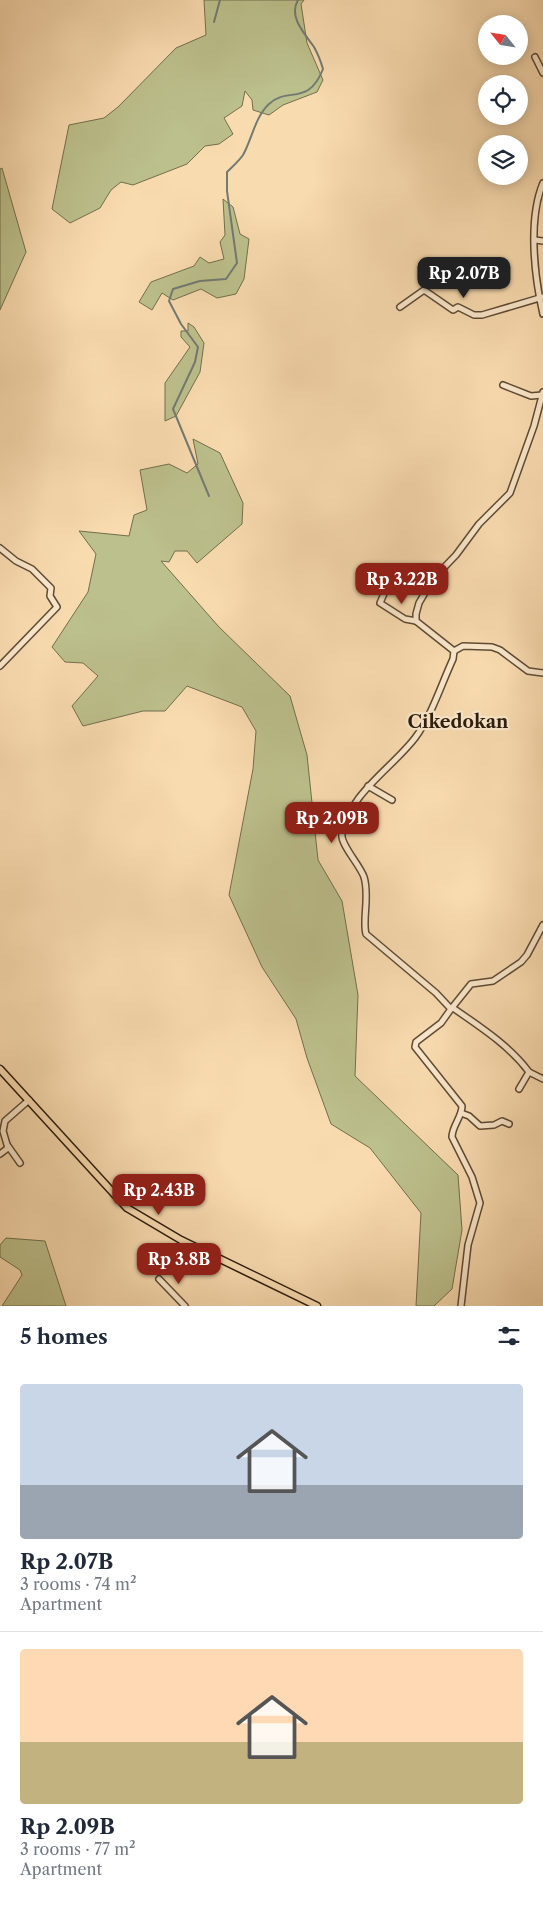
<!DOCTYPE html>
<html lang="en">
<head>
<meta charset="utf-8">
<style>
	body { margin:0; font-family:"Libre Caslon Text",serif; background:#f6f6f7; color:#1f2937; height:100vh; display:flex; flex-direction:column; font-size:19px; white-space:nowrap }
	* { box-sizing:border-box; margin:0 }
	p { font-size:16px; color:#747a83 }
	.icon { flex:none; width:28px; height:28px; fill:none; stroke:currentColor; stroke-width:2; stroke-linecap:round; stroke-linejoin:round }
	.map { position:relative; height:1306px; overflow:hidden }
	.details { display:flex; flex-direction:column; background:#fff; flex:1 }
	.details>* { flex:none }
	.needle { width:32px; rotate:300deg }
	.controls { position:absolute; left:478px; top:15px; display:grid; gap:10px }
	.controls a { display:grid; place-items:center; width:50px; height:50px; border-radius:50%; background:#fff; box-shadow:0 2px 12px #0003; font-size:25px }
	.price { position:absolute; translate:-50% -42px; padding:0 11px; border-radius:10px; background:#8f2418; color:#fff; font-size:16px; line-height:32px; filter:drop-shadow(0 1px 2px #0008) }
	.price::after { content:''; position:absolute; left:50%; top:30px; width:15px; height:11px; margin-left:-8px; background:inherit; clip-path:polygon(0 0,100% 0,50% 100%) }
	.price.current { background:#222; color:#fff }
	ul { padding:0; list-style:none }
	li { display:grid; align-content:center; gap:10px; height:265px; padding:0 20px }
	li+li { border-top:1px solid #e0e1e3 }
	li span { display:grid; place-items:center; height:155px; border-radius:5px; color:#555 }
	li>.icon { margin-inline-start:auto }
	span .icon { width:90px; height:90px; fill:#fffc; stroke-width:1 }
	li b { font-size:21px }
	h2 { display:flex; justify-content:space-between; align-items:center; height:60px; padding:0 20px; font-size:21px }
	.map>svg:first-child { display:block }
	.green { fill:#bcc08c; stroke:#736e4c }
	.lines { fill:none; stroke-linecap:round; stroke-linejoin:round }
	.stream { stroke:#737973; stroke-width:2 }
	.minor-casing { stroke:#5e4b35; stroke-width:8 }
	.major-casing { stroke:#2a1b0c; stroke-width:9 }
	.minor { stroke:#fbe8cc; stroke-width:5 }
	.major { stroke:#f9dbb0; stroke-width:6 }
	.labels { text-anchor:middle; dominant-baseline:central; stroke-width:4.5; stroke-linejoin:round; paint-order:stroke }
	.quarter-label { font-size:18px; font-weight:bold; fill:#2a1b0c; stroke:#fbe8cc }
</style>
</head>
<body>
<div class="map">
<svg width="543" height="1306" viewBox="0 0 543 1306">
	<rect width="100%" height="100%" fill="#f9dbb0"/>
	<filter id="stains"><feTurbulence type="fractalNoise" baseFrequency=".004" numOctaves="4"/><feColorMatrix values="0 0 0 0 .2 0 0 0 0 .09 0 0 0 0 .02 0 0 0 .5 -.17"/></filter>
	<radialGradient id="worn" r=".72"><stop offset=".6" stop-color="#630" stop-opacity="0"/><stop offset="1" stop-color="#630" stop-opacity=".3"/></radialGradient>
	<g class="green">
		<path d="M204 0H304L301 4 307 43 323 80 317 92 283 105 269 115 253 110 252 100 245 91 242 106 224 118 233 134 219 144 205 146 187 164 133 185 121 182 111 190 100 208 70 223 52 209 69 125 104 118 118 107 176 48 206 35Z"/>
		<path d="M2 168 26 252 0 310V169Z"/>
		<path d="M223 199 233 207 240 234 249 239 244 279 236 294 217 298 201 289 173 300 162 293 152 310 139 302 151 282 194 266 200 257 209 263 224 259 220 242 225 235Z"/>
		<path d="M188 323 194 327 204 343 200 372 176 416 165 421V383L190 347 181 337V331H188Z"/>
		<path d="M193 439 220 453 243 503 242 524 197 563 187 551H175L169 562 161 561 219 627 290 696 307 755 318 860 342 901 358 995 355 1076 458 1175 462 1230 452 1289 434 1306H416L421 1213 370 1148 331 1124 307 1058 296 1019 262 967 229 895 253 769 256 731 242 707 187 686 165 711H143L83 726 72 706 98 676 83 663 65 662 52 647 88 592 96 554 79 531 129 536 134 515 147 510 140 470 169 464 187 473 198 464Z"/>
		<path d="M6 1238 45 1241 66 1306H2L22 1275 20 1270 0 1257V1245Z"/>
	</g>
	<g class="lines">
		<g class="stream">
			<path d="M214 22 220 0"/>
			<path d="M209 496 173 409 195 362 198 347 181 324 169 301 173 289 200 281 226 279 237 263 227 191V172C232 167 239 161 243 155 252 139 255 117 269 104 288 86 308 107 323 69 321 62 318 54 314 47 305 34 288 17 298 0"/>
		</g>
		<g class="minor-casing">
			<g id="minor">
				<path d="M535 57 543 73"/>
				<path d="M543 183C528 219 534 275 543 314"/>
				<path d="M535 240 543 241"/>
				<path d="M400 307 424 290 453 310 458 307 474 315H482L543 297"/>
				<path d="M503 385 531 396 542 395"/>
				<path d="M0 548 16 561 32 569 51 588 50 596 57 607 0 666"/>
				<path d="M386 589 380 603 405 619 416 621"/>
				<path d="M454 651 463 646 492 647 500 650 528 671 543 673"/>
				<path d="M368 786 392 800"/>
				<path d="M453 1008C479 1026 510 1046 529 1072L519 1089"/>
				<path d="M451 1009 471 984 493 981 521 962 527 955 543 925"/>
				<path d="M529 1072 543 1079"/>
				<path d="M461 1113 469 1116 480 1126 494 1125 502 1121 509 1124"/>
				<path d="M8 1146 20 1163"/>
				<path d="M0 1154 8 1148 3 1131 5 1121 29 1100"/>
				<path d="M159 1279 185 1306"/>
				<path d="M461 1306 468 1245 480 1203 472 1177 452 1137C452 1126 462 1117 462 1106L415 1047 416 1042 441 1023 451 1009 436 993 366 934C362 920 370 896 364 877 360 865 340 844 342 834 348 795 392 768 415 738 432 715 441 685 453 659L454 651 416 621V614L419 603 433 579 456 555 479 524 510 493 534 426 543 392"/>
			</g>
		</g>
		<g class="major-casing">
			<path id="major" d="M0 1069 127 1208 181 1240 317 1306"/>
		</g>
		<use href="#minor" class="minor"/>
		<use href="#major" class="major"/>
	</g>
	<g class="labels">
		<g class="quarter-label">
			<text x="458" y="722">Cikedokan</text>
		</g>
	</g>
	<rect width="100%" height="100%" filter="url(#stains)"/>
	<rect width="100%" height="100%" fill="url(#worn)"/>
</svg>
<div class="controls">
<a><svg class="needle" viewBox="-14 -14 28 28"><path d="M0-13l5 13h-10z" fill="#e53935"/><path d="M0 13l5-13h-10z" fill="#747a83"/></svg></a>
<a><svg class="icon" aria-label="locate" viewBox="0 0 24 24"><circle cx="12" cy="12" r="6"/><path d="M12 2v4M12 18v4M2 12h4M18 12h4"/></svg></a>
<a><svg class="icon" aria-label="layers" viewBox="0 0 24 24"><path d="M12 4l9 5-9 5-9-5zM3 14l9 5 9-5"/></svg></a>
</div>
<b class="price current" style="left:464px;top:299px">Rp 2.07B</b>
<b class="price" style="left:402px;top:605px">Rp 3.22B</b>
<b class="price" style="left:332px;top:844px">Rp 2.09B</b>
<b class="price" style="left:159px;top:1216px">Rp 2.43B</b>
<b class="price" style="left:179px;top:1285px">Rp 3.8B</b>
</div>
<section class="details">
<h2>5 homes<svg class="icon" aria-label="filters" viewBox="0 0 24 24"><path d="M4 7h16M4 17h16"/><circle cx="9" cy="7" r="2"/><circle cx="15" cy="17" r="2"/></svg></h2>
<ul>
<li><span style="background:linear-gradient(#c9d6e8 65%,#9aa5b1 0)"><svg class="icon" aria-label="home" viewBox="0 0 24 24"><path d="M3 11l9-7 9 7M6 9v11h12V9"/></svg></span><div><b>Rp 2.07B</b><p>3 rooms · 74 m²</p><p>Apartment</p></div></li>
<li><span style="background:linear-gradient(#ffd9b3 60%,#c2b280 0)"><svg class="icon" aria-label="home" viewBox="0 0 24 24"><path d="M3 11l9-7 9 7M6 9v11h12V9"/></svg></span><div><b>Rp 2.09B</b><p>3 rooms · 77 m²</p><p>Apartment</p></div></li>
</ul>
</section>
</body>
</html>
